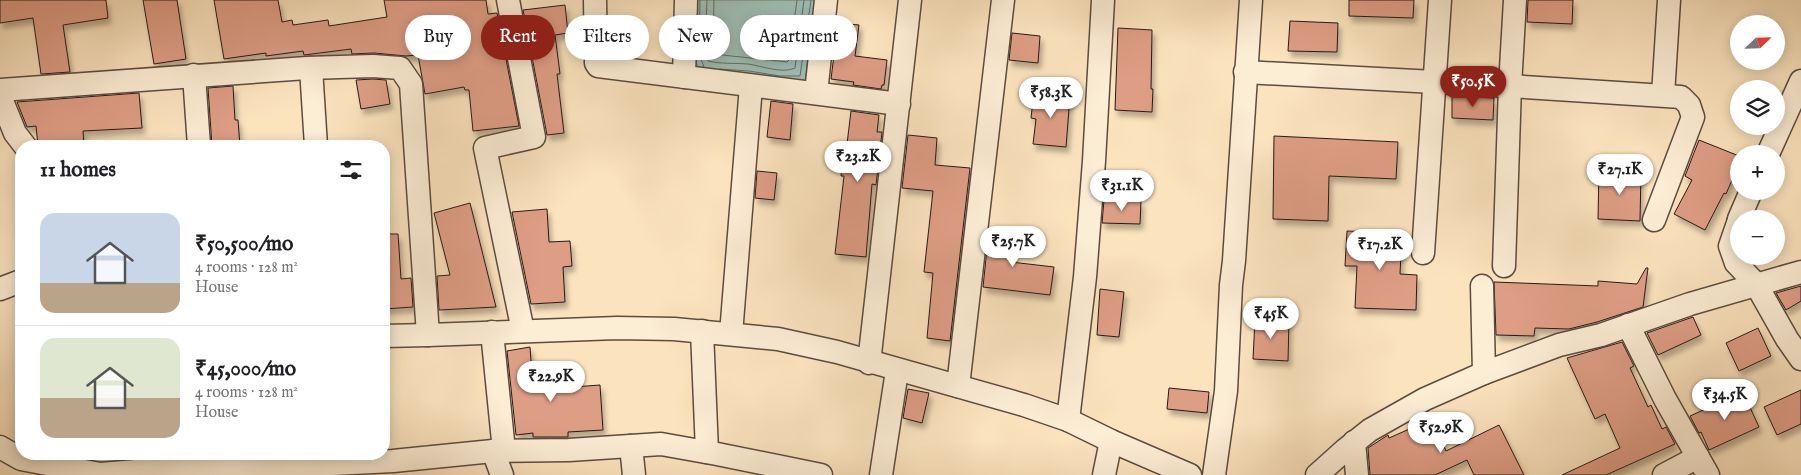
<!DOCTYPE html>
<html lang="en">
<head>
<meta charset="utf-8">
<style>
	body { margin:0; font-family:"IM FELL English",serif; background:#f2f2f2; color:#202124; height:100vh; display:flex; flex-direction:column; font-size:19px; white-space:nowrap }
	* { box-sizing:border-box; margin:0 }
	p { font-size:16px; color:#757577 }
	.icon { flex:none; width:28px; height:28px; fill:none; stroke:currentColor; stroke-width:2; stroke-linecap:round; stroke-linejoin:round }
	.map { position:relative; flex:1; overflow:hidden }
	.sheet { position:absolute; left:15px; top:140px; width:375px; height:320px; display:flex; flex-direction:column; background:#fff; border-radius:20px; box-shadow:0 2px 12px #0003 }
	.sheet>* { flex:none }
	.guide { position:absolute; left:405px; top:15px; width:475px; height:45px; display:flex; gap:10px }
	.needle { width:32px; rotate:67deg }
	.fabs { position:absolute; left:1730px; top:15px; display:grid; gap:10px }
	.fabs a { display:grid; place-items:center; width:55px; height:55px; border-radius:50%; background:#fff; box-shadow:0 2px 12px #0003; font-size:25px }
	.price { position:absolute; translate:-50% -42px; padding:0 11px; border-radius:18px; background:#fff; color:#222; font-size:16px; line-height:32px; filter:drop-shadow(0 1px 2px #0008) }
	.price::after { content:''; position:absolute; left:50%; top:30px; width:15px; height:11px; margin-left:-8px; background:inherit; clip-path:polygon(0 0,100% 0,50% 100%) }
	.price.on { background:#8f2418; color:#fff }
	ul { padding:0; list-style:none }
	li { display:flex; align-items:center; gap:15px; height:125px; padding:0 25px }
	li+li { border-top:1px solid #e0e0e0 }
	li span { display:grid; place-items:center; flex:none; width:140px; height:100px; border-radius:15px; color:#555 }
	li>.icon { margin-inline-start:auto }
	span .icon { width:60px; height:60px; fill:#fffc; stroke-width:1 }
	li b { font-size:21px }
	h2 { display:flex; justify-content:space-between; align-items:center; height:60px; padding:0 25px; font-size:21px }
	.chip { padding:0 18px; border-radius:22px; background:#fff; box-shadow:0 2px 12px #0003; font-size:18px; line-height:45px }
	.chip.on { background:#8f2418; color:#fff }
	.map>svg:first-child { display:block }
	.water { fill:#9fbeb4; stroke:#6f7c75 }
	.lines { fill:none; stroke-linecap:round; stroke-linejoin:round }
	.shore { stroke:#626c65; stroke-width:1 }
	.building { fill:#de9d85; stroke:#261a16; filter:url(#shadow) }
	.minor-casing { stroke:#5b4c40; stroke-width:25 }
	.minor { stroke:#fcedd5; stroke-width:22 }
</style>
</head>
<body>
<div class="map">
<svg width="1801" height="475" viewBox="0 0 1801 475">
	<defs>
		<filter id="shadow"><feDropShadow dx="3" dy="5.5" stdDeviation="2.5" flood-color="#0004"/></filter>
	</defs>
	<rect width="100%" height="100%" fill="#fbe3be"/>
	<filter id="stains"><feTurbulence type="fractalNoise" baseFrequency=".004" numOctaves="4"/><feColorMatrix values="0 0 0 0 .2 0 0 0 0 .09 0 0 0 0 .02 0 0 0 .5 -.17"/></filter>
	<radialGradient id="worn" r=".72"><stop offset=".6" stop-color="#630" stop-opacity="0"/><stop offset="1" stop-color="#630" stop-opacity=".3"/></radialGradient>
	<path class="water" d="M695 0H816L805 81 702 73C688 56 695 21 695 0Z"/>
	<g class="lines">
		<g class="shore">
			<path d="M700 0 699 54 704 67"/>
			<path d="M707 0 705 52 708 61C720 64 735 63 748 64 762 66 782 74 795 68L804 0"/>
			<path d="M714 0 713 54 787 62 789 60 797 0"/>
			<path d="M719 69 749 71 780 76H800L811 0"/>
		</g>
	</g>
	<g class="building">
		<path d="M0 0H106L108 18 63 25 70 72 41 74 33 18 0 23Z"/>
		<path d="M143 0H177L186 59 154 64Z"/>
		<path d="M214 0H278L282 22 292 20 293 25 328 20 329 26 387 17 384 0H486L488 14 497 13 519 126 473 131 469 90H465L464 87 425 94 418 55 406 56 374 53 352 54 351 49 304 55 303 51 266 56V53L224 59Z"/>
		<path d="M1349 0H1414L1413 18 1349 16Z"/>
		<path d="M1528 0H1573L1572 24 1527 22Z"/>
		<path d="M565 5 568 33 555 35 560 74H557L564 133 547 135 523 10Z"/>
		<path d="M1290 21 1338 23 1337 52 1288 51Z"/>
		<path d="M838 23 859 25 855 56 887 60 884 85H882L881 89 853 85 854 82 831 79Z"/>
		<path d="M1118 28 1152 30 1151 89H1153L1152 112 1115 110Z"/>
		<path d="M1012 33 1040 36 1038 63 1009 60Z"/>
		<path d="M373 79 386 80 390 104 361 109 356 80Z"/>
		<path d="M233 86 235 120H238L240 146H212L208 88Z"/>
		<path d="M1034 91 1070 96 1066 147 1033 144 1036 119 1031 118Z"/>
		<path d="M139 93 142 128 83 131 84 146H38L36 126 27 127 17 102Z"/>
		<path d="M1452 96 1494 98 1493 120 1452 118Z"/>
		<path d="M771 101 793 104 790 140 767 137Z"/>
		<path d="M851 111 879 115 877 132H882L876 185 872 184 866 257 835 254 844 176H841L844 143 847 144Z"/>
		<path d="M908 135 937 138 935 165 970 168 950 341 927 338 933 273 924 272 933 191 902 188Z"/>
		<path d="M1274 136 1398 142 1396 179 1329 176 1328 221 1273 219Z"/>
		<path d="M1699 140 1739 156V164L1726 194 1724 193 1705 230 1674 214 1692 180 1685 176Z"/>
		<path d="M1599 170 1641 172 1640 221 1598 219Z"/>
		<path d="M757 171 777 173 774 200 755 198Z"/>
		<path d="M1104 200 1141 201 1140 224 1102 223Z"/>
		<path d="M470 203 496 307 439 310 437 276 450 275 434 213Z"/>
		<path d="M547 209 549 242 570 241 572 266 563 267 565 302 531 304 512 212Z"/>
		<path d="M989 230 1014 233 1011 262 1054 267 1050 295 983 287Z"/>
		<path d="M1347 231 1402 233 1400 274 1417 275 1416 310 1355 308 1357 266H1345Z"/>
		<path d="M384 234H398L401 279 411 278 413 307 384 309Z"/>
		<path d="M1646 268H1648L1643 307 1597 322 1569 329 1535 328 1534 336 1496 335 1494 282 1598 286V281L1637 284Z"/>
		<path d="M1801 286V301L1786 310 1776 293Z"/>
		<path d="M1100 289 1124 292 1119 337 1097 335Z"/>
		<path d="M1693 317 1701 335 1658 355 1647 333Z"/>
		<path d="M1255 320 1289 321 1288 361 1253 359Z"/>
		<path d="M1758 328 1771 356 1739 371 1726 343Z"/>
		<path d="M1622 342 1634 366 1630 368 1648 407 1651 405 1662 429 1666 427 1675 444 1606 475H1562L1620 448 1605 414 1595 419 1567 358Z"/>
		<path d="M530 347 533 390 600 385 603 430 568 432V437H533V433L516 435 507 351Z"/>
		<path d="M1169 388 1209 392 1207 413 1167 409Z"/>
		<path d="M908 389 929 393 922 423 903 418Z"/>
		<path d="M1801 390V424L1777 435 1764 407Z"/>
		<path d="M1743 392 1759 427 1709 450 1701 432 1699 433 1690 416Z"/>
		<path d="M1432 419 1446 451 1499 425 1524 475H1474L1467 460 1435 475H1370L1368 448 1388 435 1389 438Z"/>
	</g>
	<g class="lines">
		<g class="minor-casing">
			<g id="minor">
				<path d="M508 0 534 137 485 148 523 331"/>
				<path d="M595 0 596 63 598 66 899 104"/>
				<path d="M311 68 316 146"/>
				<path d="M1245 72 1510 86 1681 97 1689 105 1693 117 1654 220"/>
				<path d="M194 75 199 146"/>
				<path d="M684 77 686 0"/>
				<path d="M0 90 307 68 373 66 400 68 411 84 428 335"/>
				<path d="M816 93 826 0"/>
				<path d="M1663 95 1669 0"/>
				<path d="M0 96 15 133 25 146"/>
				<path d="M1768 154 1801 81"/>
				<path d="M1739 219 1751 191"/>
				<path d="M1739 220 1730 246 1736 263 1756 284 1787 339 1801 359"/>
				<path d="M1423 253 1440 0"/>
				<path d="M1504 266 1510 86 1515 0"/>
				<path d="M1482 286 1484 373"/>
				<path d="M0 289 21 281"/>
				<path d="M1628 325 1665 399 1708 475"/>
				<path d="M702 331 707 452"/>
				<path d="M492 332 504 451"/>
				<path d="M731 334 751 86"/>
				<path d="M384 336 428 335 617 328 674 329 778 339 837 352 1024 405 1068 420 1111 441 1190 475"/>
				<path d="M869 363 910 0"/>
				<path d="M958 386 1003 0"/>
				<path d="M1068 420 1085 277 1094 161 1103 0"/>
				<path d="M1354 442 1357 475"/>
				<path d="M631 446 634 475"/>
				<path d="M0 447 21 459 100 474 221 464 272 467 393 461 493 451 569 450 661 444 717 454 821 475"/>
				<path d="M493 451 502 475"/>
				<path d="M881 475 897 371"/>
				<path d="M1104 475 1111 441"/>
				<path d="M1214 475 1226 391 1231 285 1234 261 1251 0"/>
				<path d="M1317 475 1346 449 1370 430 1425 399 1484 373 1559 345 1601 335 1690 304 1801 272"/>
				<path d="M1664 475 1698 457"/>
			</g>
		</g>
		<use href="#minor" class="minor"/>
	</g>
	<rect width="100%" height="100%" filter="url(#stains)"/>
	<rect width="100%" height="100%" fill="url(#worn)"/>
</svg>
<div class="fabs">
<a><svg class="needle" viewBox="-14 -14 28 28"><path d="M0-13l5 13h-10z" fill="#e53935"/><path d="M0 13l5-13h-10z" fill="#757577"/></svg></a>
<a><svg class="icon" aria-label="layers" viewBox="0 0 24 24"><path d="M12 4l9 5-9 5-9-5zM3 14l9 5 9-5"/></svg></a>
<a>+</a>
<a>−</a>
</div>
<b class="price on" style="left:1473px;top:108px">₹50.5K</b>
<b class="price" style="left:1051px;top:119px">₹58.3K</b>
<b class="price" style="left:858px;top:183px">₹23.2K</b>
<b class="price" style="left:1620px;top:196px">₹27.1K</b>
<b class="price" style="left:1122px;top:212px">₹31.1K</b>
<b class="price" style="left:1013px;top:268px">₹25.7K</b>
<b class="price" style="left:1380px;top:271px">₹17.2K</b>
<b class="price" style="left:1271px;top:340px">₹45K</b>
<b class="price" style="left:551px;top:403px">₹22.9K</b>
<b class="price" style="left:1725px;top:421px">₹34.5K</b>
<b class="price" style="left:1441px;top:454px">₹52.9K</b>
<div class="guide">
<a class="chip">Buy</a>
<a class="chip on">Rent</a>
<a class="chip">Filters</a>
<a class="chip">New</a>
<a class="chip">Apartment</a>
</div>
<section class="sheet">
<h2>11 homes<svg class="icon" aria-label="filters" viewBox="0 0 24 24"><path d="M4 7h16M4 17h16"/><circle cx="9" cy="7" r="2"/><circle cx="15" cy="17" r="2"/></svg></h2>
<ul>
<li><span style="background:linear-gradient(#c9d6e8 70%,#b9a48a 0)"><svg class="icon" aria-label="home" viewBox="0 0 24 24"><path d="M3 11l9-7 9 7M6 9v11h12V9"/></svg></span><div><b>₹50,500/mo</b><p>4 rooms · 128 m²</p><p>House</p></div></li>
<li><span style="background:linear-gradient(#dfe7d0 60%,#b9a48a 0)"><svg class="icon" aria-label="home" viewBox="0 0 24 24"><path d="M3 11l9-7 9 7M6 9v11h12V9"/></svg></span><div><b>₹45,000/mo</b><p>4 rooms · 128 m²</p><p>House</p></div></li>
</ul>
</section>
</div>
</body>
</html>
